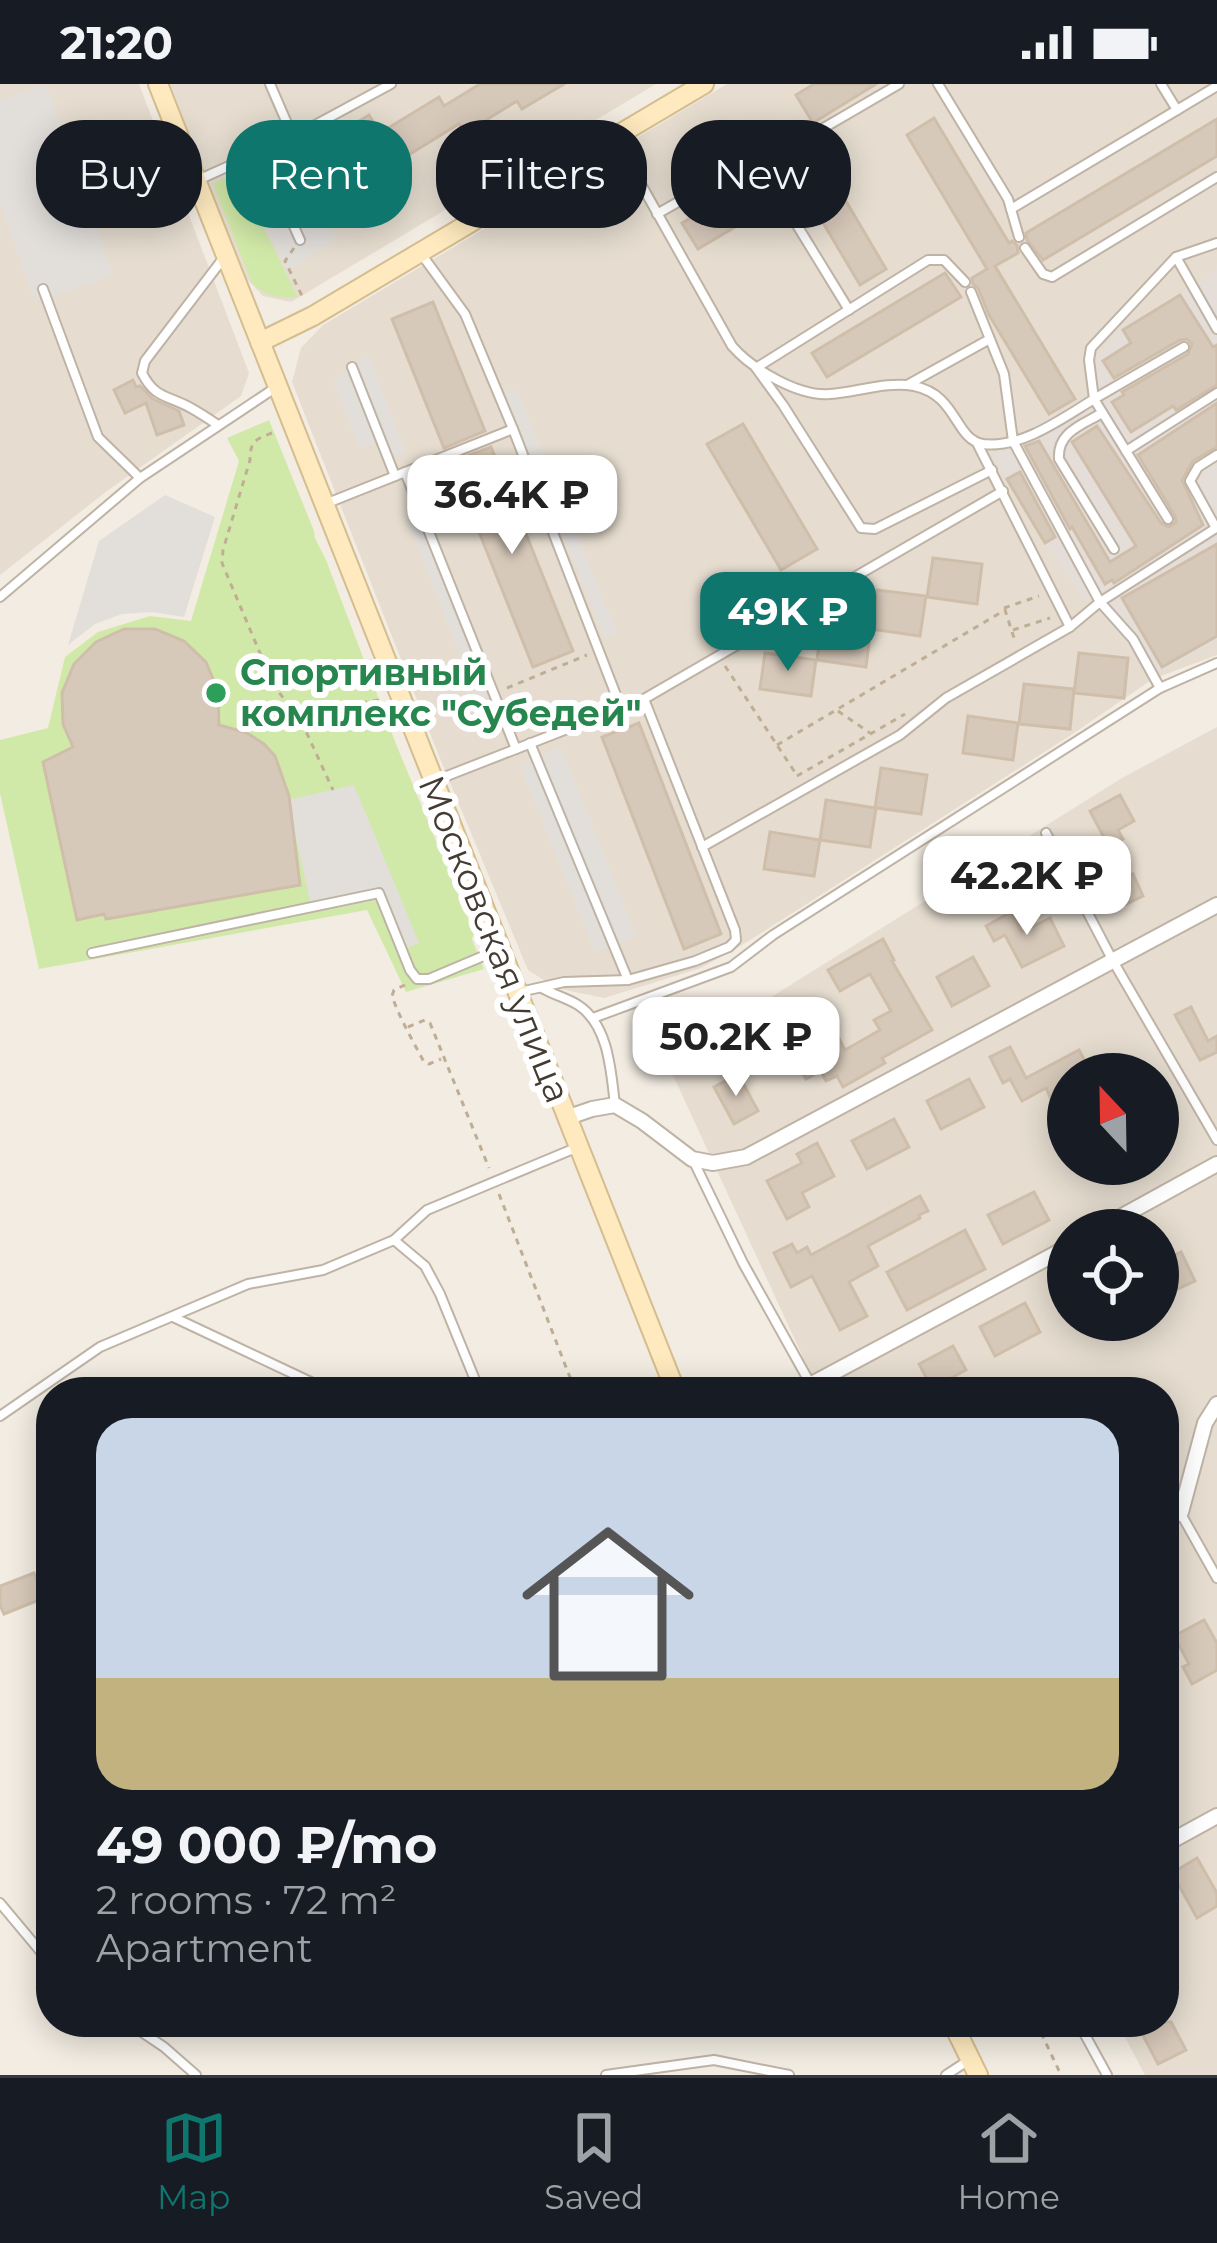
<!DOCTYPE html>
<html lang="en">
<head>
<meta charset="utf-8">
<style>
	body { margin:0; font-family:Montserrat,sans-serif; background:#242831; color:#f1f3f6; height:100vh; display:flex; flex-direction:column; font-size:45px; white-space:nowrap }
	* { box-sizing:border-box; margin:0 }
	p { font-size:39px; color:#9ea1a6 }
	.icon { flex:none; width:66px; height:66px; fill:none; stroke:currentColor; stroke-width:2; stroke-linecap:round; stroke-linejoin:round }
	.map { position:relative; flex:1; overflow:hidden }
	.panel { position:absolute; left:36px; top:1293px; width:1143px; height:660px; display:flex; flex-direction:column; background:#171b24; border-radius:48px; box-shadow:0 6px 30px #0003 }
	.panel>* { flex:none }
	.guide { position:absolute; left:36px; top:36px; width:1146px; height:108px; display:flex; gap:24px }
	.needle { width:78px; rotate:338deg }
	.controls { position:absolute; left:1047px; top:969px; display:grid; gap:24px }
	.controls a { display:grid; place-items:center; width:132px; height:132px; border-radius:50%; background:#171b24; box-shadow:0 6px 30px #0003; font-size:60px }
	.price { position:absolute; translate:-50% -102px; padding:0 27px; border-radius:24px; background:#fff; color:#222; font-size:39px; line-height:78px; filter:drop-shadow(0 3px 6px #0008) }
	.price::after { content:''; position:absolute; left:50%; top:72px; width:36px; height:27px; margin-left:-18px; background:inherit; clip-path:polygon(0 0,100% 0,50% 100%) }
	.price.selected { background:#0f766e; color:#fff }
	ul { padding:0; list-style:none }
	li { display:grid; align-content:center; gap:24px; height:636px; padding:0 60px }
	li span { display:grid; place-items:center; height:372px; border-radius:36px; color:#555 }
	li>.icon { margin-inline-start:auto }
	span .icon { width:216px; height:216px; fill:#fffc; stroke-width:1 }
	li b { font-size:51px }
	.chip { padding:0 42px; border-radius:48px; background:#171b24; box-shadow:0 6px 30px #0003; font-size:42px; line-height:108px }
	.chip.selected { background:#0f766e; color:#fff }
	.status { display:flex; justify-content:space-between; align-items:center; height:84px; padding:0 60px; background:#171b24; direction:ltr }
	.status svg { height:33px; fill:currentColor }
	.tab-bar { display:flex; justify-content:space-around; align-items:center; height:168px; border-top:3px solid #363941; background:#171b24; font-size:33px; color:#9ea1a6 }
	.tab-bar a { display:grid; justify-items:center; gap:6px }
	.tab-bar .selected { color:#0f766e }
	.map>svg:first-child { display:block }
	.residential { fill:#e6ddd0; fill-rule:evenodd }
	.industrial { fill:#e4ddd8 }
	.green { fill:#d1e9a8 }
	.parking { fill:#e2dfdb }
	.building { fill:#d7c9ba; stroke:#cfbeaa; stroke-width:3 }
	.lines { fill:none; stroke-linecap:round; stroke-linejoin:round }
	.lane-casing { stroke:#beb3a5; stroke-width:12 }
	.street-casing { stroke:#beb3a5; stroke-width:18 }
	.secondary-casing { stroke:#d4bd8f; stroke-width:22 }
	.path { stroke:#c0ad95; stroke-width:3; stroke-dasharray:6 6; stroke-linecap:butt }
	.lane { stroke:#fff; stroke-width:8 }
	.street { stroke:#fff; stroke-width:14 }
	.secondary { stroke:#ffeabf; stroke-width:18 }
	.leisure-dot { fill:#2e9e5b; stroke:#fff; stroke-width:4.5 }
	.labels { text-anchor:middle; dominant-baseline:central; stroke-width:12; stroke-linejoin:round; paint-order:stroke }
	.leisure-label { font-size:36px; font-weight:bold; fill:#27864d; stroke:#fff; text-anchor:start }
	.street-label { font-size:36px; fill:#443c33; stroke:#fff }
</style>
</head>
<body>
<div class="status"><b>21:20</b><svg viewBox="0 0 49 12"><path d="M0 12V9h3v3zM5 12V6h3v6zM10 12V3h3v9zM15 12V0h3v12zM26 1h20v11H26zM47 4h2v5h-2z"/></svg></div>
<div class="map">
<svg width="1217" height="1991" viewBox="0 0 1217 1991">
	<rect width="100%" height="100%" fill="#f2ece2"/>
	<g class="residential">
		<path d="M0 0H139L249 289 241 312 107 407 0 491Z"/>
		<path d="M170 0H656L291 218 263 212 245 193Z"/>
		<path d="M727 0H1217V571L1153 595 1071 651 747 858 701 884 604 914 556 904 528 886 439 672 292 298 301 264 323 241Z"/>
		<path d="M1217 643V1991H1145L1117 1938H1164V1308H819L667 978 1122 694ZM1068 990H1158V1080H1068ZM1068 1146H1158V1236H1068Z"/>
	</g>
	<path class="industrial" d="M1217 186V556L1169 584 1148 591 1111 539 1077 508 990 373 1024 347 1097 306 1095 274 1120 245Z"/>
	<g class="green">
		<path d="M236 89 298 213C280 215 265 212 252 199L214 103 216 98Z"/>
		<path d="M269 336 314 447 315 454 326 476 396 660 474 849 472 855 484 885 406 908 367 826 39 885 0 709V656L48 644 65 573 98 548 150 532 191 537 239 377 227 354Z"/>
	</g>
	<g class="parking">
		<path d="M46 0 113 191 35 218 0 118V16Z"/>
		<path d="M307 62 318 83 300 95 337 155 294 183H285L243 95Z"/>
		<path d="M368 272 406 369 392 374 384 355 360 365 333 297Z"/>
		<path d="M516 304 617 549 605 554 504 309Z"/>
		<path d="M165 411 215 433 184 533 152 528 122 530 95 540 68 561 99 457Z"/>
		<path d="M418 434 487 611 477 615 408 438Z"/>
		<path d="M561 663 636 852 595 869 519 680Z"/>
		<path d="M354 701 419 859 407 864 382 803 310 818 288 716Z"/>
	</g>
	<g class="building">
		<path d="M480 0H564L522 25 517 17 465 49 459 40 397 78 406 92 348 128 319 81 326 76 318 62 369 31 380 49 439 13 444 22Z"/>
		<path d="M814 0H876L813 39 796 11Z"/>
		<path d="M934 34 1009 159 1012 157 1017 161 1018 169 995 182 1075 315 1049 330 989 231 978 204 973 200 972 194 987 185 907 51Z"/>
		<path d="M1217 35V72L1043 176 1027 156 1026 149Z"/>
		<path d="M783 79 799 105 698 165 682 139Z"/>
		<path d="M827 85 886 185 860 201 800 100Z"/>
		<path d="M945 189 961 213 827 293 812 269Z"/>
		<path d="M1180 211 1213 263 1217 261V301L1176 326 1173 322 1131 348 1112 318 1124 311 1122 308 1188 270 1192 260 1187 255 1180 256 1114 294 1103 277 1131 259 1123 246Z"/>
		<path d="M433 218 485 347 444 364 392 235Z"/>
		<path d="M133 296 136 303 140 302 153 315 179 327 184 341 157 351 146 319 125 329 114 306Z"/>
		<path d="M1217 319V363L1193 377 1182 396 1203 441 1114 499 1112 496 1105 500 1072 443 1070 445 1025 362 1039 357 1110 478 1136 462 1072 358 1097 342 1161 439 1169 443 1176 438 1175 432 1138 371Z"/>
		<path d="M743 340 817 465 781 486 707 360Z"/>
		<path d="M491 363 573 567 533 583 451 378Z"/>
		<path d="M1020 388 1055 453 1045 459 1007 395Z"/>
		<path d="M1217 460V552L1162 583 1122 514Z"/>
		<path d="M933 474 982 480 977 520 927 513Z"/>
		<path d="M877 506 926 512 920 552 871 545Z"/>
		<path d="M822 536 871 543 866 583 817 576Z"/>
		<path d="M124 545H155L184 557 206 578 218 607 219 641 247 649 264 660 275 672 289 712 300 801 106 835 104 830 77 836 43 678 73 663 63 640 62 609 74 580 96 558Z"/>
		<path d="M765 569 816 576 811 612 760 605Z"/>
		<path d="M1079 569 1128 574 1124 614 1074 609Z"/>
		<path d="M1024 600 1074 605 1070 645 1019 640Z"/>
		<path d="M968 632 1018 639 1013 676 963 669Z"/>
		<path d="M639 639 721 850 684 865 602 653Z"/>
		<path d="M881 684 927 691 921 730 876 724 870 763 820 756 826 716 875 724Z"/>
		<path d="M1120 711 1134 737 1118 746 1123 755 1109 763 1090 727Z"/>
		<path d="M770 748 820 756 814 792 764 785Z"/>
		<path d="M1133 790 1143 812 1116 825 1105 803Z"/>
		<path d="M1011 828 1022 848 1050 834 1064 862 1022 883 1005 851 994 857 986 842Z"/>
		<path d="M883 855 894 876 892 877 932 946 882 974 885 979 843 1003 837 992 826 997 821 987 806 995 789 964 832 941 845 966 880 946 874 936 891 927 870 890 840 907 828 886Z"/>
		<path d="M973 873 989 902 952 922 937 893Z"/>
		<path d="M1191 923 1208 957 1217 952V968L1200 976 1175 931Z"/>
		<path d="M1010 963 1026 994 1079 966 1092 990H1068V1007L1051 1015 1046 1004 1022 1017 1010 995 1003 999 990 973Z"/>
		<path d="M738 990 758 1027 734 1040 714 1003Z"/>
		<path d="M969 995 984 1023 941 1045 927 1017Z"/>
		<path d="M894 1035 909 1063 867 1085 852 1057Z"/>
		<path d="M817 1059 834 1092 802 1109 809 1123 787 1135 767 1097 802 1079 797 1070Z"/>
		<path d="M1034 1108 1049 1136 1003 1160 988 1131Z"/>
		<path d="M920 1112 928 1127 919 1131 920 1134 868 1162 878 1182 849 1198 867 1232 840 1246 812 1192 791 1203 774 1169 792 1160 797 1169 807 1163 811 1171Z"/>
		<path d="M965 1146 985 1185 907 1226 887 1188Z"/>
		<path d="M1181 1168 1195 1197 1158 1214V1179Z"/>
		<path d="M1025 1219 1040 1248 995 1272 980 1243Z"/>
		<path d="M953 1262 966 1286 949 1295 956 1308H934L919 1280Z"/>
		<path d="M34 1489 44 1514 4 1530 0 1521V1502Z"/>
		<path d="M1204 1536 1217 1559V1586L1192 1600 1183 1583 1189 1580 1174 1552Z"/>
		<path d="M1197 1774 1217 1809V1822L1197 1834 1172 1789Z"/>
		<path d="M1136 1938H1171L1186 1966 1158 1980Z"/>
	</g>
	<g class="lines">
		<g class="lane-casing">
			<g id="lane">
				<path d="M270 0 293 53"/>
				<path d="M938 0 1008 115 1019 153"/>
				<path d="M1161 0 1177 26 1217 2"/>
				<path d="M615 54 732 262C752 285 799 313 830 310 858 308 887 297 914 302 958 311 954 355 983 360 1021 365 1063 334 1094 315L1089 276 1091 264 1176 173 1217 159"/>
				<path d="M261 68 300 156"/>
				<path d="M198 96 293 53 391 0"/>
				<path d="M1011 125 1177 26"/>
				<path d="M657 130 797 50 815 49 899 0"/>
				<path d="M792 133 849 226"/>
				<path d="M1025 164 1043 190 1052 193 1217 93"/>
				<path d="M422 171 465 230 513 345 621 624"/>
				<path d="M1176 173 1217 245"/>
				<path d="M965 198 944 176H928L756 284 783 321 861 444 875 445 992 386"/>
				<path d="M43 205 98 353 140 394"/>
				<path d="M971 208 1004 290 1013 357 1100 518 1216 444"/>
				<path d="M352 283 395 392"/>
				<path d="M909 300 988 256"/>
				<path d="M1102 329C1082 341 1057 348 1059 375L1114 465"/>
				<path d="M218 341C209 335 200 329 191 324 168 311 155 315 142 289L145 277 225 172"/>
				<path d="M977 359 1070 543"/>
				<path d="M1126 367 1217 309"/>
				<path d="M405 388 516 665"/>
				<path d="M325 420 513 345"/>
				<path d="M1168 435 1094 315 1184 263"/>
				<path d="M1216 444 1190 397 1198 383 1217 371"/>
				<path d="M0 513 140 394 275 304"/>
				<path d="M530 659 628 896"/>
				<path d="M434 697 644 615 1003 407"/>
				<path d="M1046 749 1113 877 1217 1056"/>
				<path d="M702 763 900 651 946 614 1070 543 1100 518 1133 555 1160 604"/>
				<path d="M92 869 379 809 410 886 417 895H429L500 865"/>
				<path d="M542 904C554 911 567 914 578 921 609 941 611 988 615 1021"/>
				<path d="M520 908 564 898 628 896 695 877 729 863 736 856 735 846 644 615"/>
				<path d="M593 934 731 883 773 851 1160 604 1217 579"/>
				<path d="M693 1076 743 1179 815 1308"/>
				<path d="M173 1233 332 1308"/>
				<path d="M480 1308 440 1210 425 1182 394 1156 427 1126 578 1063"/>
				<path d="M0 1332 100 1263 248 1200 323 1186 394 1156"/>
				<path d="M1181 1430 1217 1494"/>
				<path d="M0 1819 51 1880"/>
				<path d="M127 1938 164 1963 196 1991"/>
				<path d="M1078 1938 1107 1991"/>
				<path d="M606 1991 714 1976 789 1991"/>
				<path d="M946 1991 969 1976"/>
			</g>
		</g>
		<g class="street-casing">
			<g id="street">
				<path d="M566 1034 592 1025 615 1021 642 1037 692 1075 713 1079 746 1073 1217 821"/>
				<path d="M1097 1146 1217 1080"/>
				<path d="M785 1308 812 1300 1068 1163"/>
				<path d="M1164 1437 1181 1428 1205 1339 1217 1320"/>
				<path d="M1164 1761 1217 1732"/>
			</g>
		</g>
		<g class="secondary-casing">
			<g id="secondary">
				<path d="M158 0 676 1308"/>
				<path d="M260 258 313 232 704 0"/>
				<path d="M952 1938 978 1991"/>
			</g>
		</g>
		<g class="path">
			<path d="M294 164 285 177 304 216"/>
			<path d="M272 349C255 355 250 358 250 376L223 466 222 479 273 600 303 641 333 706"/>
			<path d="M1004 524 1039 512"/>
			<path d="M1013 546 1050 534"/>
			<path d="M725 582 796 690"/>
			<path d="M413 603 475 592"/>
			<path d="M507 604 587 571"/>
			<path d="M838 627 870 649"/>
			<path d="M305 640 356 620 379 616"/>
			<path d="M777 661 1005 526 1015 557"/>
			<path d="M797 692 905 630"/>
			<path d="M405 901 394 906 392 912C400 935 413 957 424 978L429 980 441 975"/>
			<path d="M408 943 425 936 430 939 489 1084"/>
			<path d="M499 1110 571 1296 579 1308"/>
			<path d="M691 1301 730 1298 762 1308"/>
			<path d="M1036 1938 1061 1991"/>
		</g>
		<use href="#lane" class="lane"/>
		<use href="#street" class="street"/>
		<use href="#secondary" class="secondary"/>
	</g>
	<circle class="leisure-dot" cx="216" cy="609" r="12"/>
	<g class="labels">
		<g class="leisure-label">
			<text x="240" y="588">Спортивный<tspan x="240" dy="41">комплекс "Субедей"</tspan></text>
		</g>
		<g class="street-label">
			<text transform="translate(495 855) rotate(68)">Московская улица</text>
		</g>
	</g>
</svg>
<div class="controls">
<a><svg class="needle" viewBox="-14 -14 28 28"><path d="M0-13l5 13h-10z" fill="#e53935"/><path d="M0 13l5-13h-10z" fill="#9ea1a6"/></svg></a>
<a><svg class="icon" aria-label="locate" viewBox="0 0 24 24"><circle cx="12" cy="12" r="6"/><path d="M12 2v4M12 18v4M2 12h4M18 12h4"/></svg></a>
</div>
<b class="price" style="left:512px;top:473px">36.4K ₽</b>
<b class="price selected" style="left:788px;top:590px">49K ₽</b>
<b class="price" style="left:1027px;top:854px">42.2K ₽</b>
<b class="price" style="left:736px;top:1015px">50.2K ₽</b>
<div class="guide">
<a class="chip">Buy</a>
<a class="chip selected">Rent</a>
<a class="chip">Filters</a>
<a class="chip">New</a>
</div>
<section class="panel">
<ul>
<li><span style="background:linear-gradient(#c9d6e8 70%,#c2b280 0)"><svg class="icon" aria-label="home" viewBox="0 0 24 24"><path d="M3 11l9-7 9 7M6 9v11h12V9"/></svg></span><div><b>49 000 ₽/mo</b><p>2 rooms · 72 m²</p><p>Apartment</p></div></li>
</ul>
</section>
</div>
<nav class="tab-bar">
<a class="selected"><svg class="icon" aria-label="map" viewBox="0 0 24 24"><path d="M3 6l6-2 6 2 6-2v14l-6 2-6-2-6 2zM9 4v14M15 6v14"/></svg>Map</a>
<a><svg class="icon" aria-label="saved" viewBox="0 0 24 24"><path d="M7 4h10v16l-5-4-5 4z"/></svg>Saved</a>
<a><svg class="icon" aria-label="home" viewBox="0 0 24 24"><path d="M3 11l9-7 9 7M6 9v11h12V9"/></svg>Home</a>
</nav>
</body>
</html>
